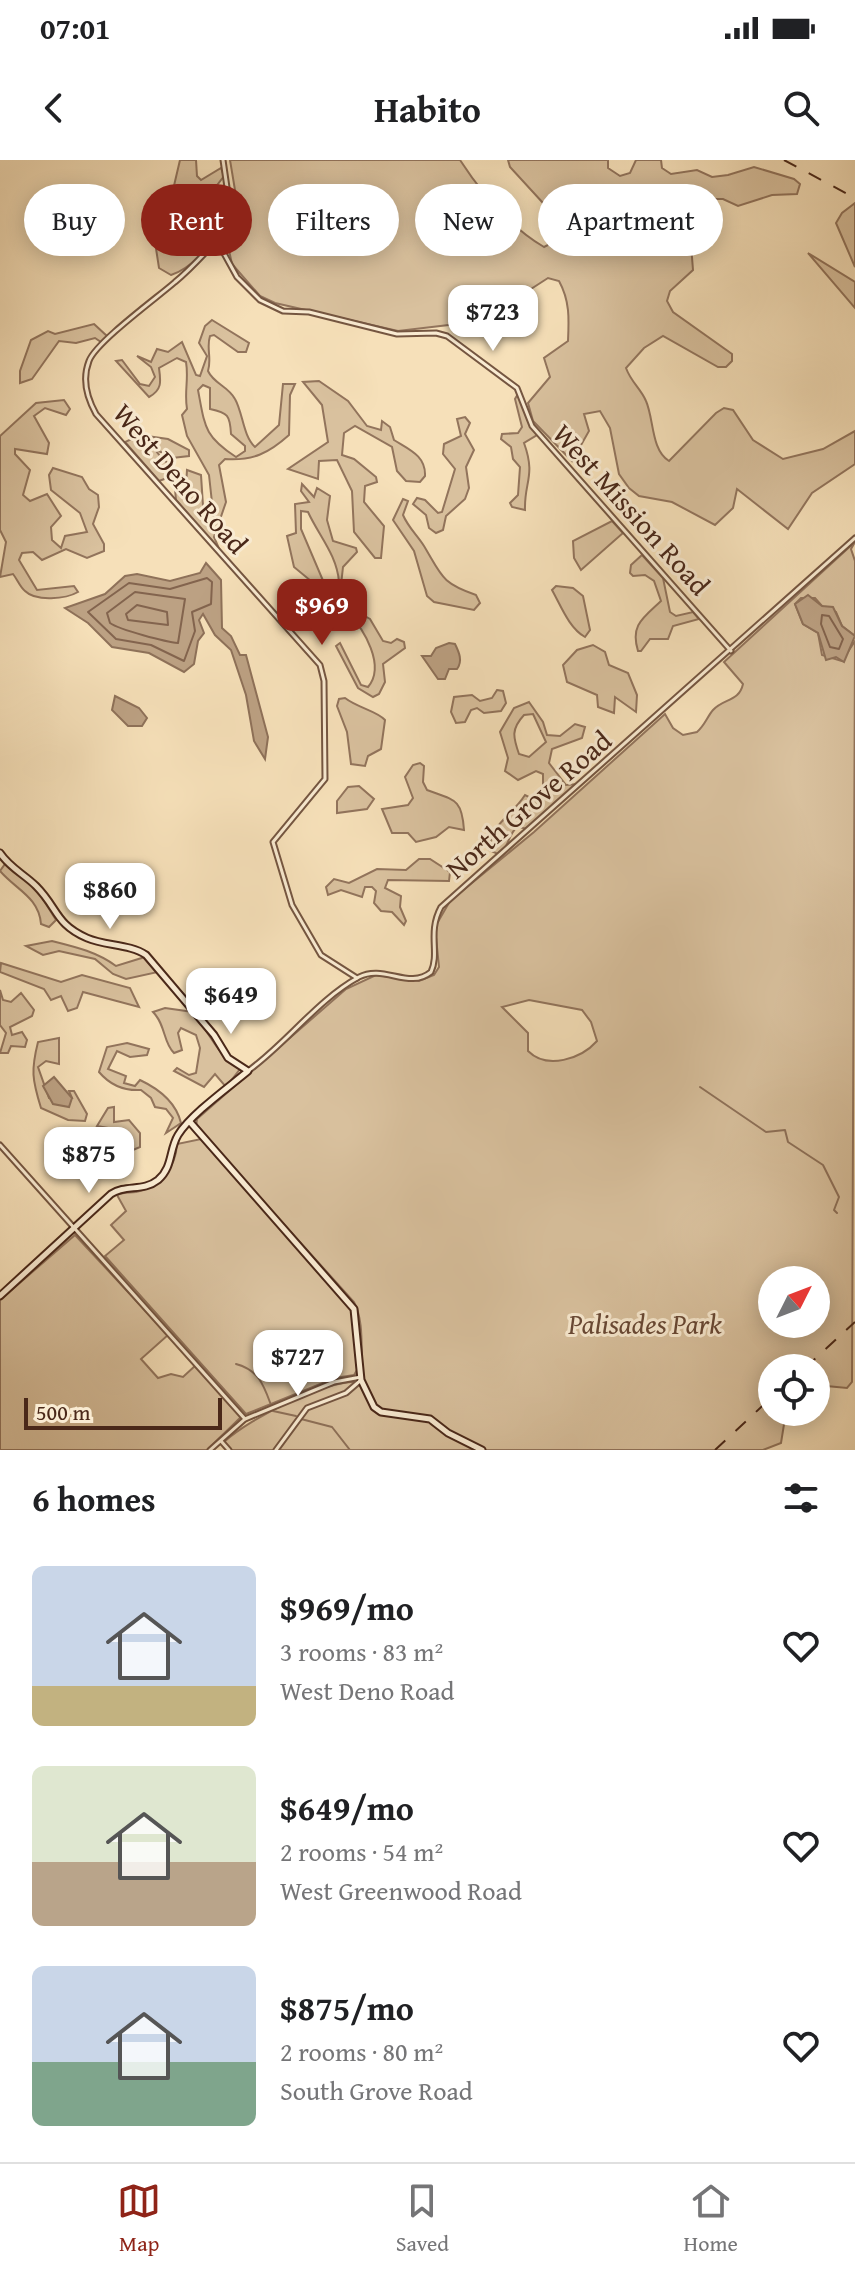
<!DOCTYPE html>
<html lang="en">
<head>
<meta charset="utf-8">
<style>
	body { margin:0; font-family:"Gentium Book Plus",serif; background:#f2f2f2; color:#202124; height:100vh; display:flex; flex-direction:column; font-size:30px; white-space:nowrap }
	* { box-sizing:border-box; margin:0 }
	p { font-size:26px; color:#757577 }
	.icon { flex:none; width:44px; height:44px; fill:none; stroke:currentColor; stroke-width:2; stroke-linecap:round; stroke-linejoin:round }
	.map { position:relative; height:1290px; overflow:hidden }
	.side { display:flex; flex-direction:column; background:#fff; flex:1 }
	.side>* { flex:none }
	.banner { position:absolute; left:24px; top:24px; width:808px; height:72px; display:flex; gap:16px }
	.needle { width:52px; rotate:48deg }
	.buttons { position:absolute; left:758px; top:1106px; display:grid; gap:16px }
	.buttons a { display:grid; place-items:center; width:72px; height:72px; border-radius:50%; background:#fff; box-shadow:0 4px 20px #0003; font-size:40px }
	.scale { position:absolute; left:24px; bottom:20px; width:198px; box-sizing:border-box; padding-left:8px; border:4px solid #4a2819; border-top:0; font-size:22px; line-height:28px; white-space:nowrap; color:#4a2819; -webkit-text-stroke:6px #f9ebd2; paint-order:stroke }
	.price { position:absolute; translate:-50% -68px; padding:0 18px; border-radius:16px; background:#fff; color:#222; font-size:26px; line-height:52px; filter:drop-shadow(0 2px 4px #0008) }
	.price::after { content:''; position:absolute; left:50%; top:48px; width:24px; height:18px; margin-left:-12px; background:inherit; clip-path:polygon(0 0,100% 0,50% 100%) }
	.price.selected { background:#8f2418; color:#fff }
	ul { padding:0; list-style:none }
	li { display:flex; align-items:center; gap:24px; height:200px; padding:0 32px }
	li span { display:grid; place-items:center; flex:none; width:224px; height:160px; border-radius:12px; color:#555 }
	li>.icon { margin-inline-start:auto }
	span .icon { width:96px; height:96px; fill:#fffc; stroke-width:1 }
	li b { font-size:34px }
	h2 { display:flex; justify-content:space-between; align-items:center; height:96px; padding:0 32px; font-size:34px }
	.pill { padding:0 28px; border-radius:36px; background:#fff; box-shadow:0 4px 20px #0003; font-size:28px; line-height:72px }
	.pill.selected { background:#8f2418; color:#fff }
	.status { display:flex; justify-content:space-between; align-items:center; height:56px; padding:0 40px; background:#fff; direction:ltr }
	.status svg { height:22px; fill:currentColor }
	header { display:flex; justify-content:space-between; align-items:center; height:104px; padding:0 32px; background:#fff; font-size:36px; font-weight:700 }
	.dock { display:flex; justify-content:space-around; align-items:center; height:112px; border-top:2px solid #e0e0e0; background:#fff; font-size:22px; color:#757577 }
	.dock a { display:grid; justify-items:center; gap:4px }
	.dock .selected { color:#8f2418 }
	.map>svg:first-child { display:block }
	.green { fill:#d9c19e; stroke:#92745c; stroke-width:2; fill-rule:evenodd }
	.water { fill:#bca183; stroke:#8e7159; stroke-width:2 }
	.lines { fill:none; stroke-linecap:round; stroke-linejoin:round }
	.shore { stroke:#83644e; stroke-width:2 }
	.stream { stroke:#8e7159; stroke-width:2 }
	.street-casing { stroke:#755641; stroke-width:7 }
	.secondary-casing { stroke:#4a2819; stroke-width:9 }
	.street { stroke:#f9ebd2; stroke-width:3 }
	.secondary { stroke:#f9ebd2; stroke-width:5 }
	.rail { stroke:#4a2819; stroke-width:2; stroke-dasharray:14 14; stroke-linecap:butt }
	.labels { text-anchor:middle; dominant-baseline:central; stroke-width:6; stroke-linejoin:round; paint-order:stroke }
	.street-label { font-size:28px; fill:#4a2819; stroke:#f9ebd2 }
	.park-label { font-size:28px; font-style:italic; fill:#674734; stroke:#f9ebd2 }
</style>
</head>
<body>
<div class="status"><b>07:01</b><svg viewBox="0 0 49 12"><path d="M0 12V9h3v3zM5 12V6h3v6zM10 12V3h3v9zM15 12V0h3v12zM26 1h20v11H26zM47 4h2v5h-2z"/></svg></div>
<header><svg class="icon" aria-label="back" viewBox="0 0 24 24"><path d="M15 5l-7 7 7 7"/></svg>Habito<svg class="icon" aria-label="search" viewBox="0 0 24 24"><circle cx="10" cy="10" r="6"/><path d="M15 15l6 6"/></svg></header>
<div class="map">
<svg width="855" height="1290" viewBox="0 0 855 1290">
	<rect width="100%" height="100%" fill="#f6e0b9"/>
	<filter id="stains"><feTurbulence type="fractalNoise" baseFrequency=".0025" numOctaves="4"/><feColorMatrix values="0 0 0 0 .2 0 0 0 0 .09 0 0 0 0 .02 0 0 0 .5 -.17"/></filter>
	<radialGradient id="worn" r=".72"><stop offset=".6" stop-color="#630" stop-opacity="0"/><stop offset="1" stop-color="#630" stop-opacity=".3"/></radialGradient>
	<g class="green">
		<path d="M180 0H196L197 16 201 20 221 8 224 16 205 41 204 48 220 67C212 86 190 109 171 115L159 108 155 82 169 47Z"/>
		<path d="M230 0H460C482 34 509 66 544 87L554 82V55L510 7 508 0H608V8L620 16 630 13 636 0H661L662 8 671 14 697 10 712 17 728 15 754 7 794 19 800 24 797 34 772 35 738 46 723 39H712L696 52 690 72 693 110 670 131 667 141 673 152 732 194V201L726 207H718L663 176 644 188 626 208C631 222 641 229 646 241 654 259 651 290 669 301L716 253 724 248 733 250 753 280 783 299 823 289 855 271V304L812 333 788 369 737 329 733 348 715 365 672 342 639 336 629 328 619 314 610 268 600 251 584 254 589 271 572 301 533 261 528 243 550 217 544 198 568 181C569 159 570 141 559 121L548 118 517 138H498L474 162 398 171 275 143 260 136 232 104 228 86 235 30Z"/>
		<path d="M855 43V107L836 63 842 53Z"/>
		<path d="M808 93 855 122V148Z"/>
		<path d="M212 160 249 183 246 192H238L214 175 210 176C206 188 212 198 208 211 214 224 228 226 235 239 243 253 243 276 255 287L279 265 283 224H295L290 235 289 275C269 293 253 301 225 299L219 305 226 342 214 377 220 391 176 340 175 329 186 326 187 310 201 315 204 361 208 366 214 361 209 315 187 276 182 255 187 249C184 232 189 219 186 202L177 198 159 208C161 222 162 230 149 237L116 201 122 200 140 224 149 226 155 217 151 207 137 196 151 202 157 189 168 192 182 182 196 215 200 216 207 196 199 183 205 166ZM203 225 210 228V249C228 253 230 255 231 274L245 286V291L236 297C204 276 205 267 198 230Z"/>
		<path d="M94 164 108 177 101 182 95 178 76 183 59 181 32 219 20 223V211L31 180 48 171 55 174Z"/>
		<path d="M319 221 348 241 367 266 381 270 382 261 390 267 394 280C410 290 426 296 425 316L420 322 406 321 397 311 392 287 355 266 344 273 342 295 354 299 376 317 377 322 365 326 364 342 384 366 381 398H375L354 372 352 331 337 300 319 301 318 319 288 309 328 282 322 245 303 222Z"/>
		<path d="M518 234 537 275 524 283C536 316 524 322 525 350L512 347 510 343 518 335 520 307 513 299 511 287 501 279 502 274 518 273 522 267 515 239Z"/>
		<path d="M64 240 70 249 66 255 45 248 34 256 49 283 47 294 15 289V294L30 310 23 335 30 341 47 334 61 356 51 367 52 380 61 388 65 376 87 372 80 353 51 330 49 315 53 308 82 317 89 329 98 335 99 347 93 364 104 384V391L87 398 66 389 42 400 33 392 22 393 19 400 37 430 74 426 78 432C66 439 36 442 25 431 20 427 17 419 13 414L0 417 6 382 0 370V276L36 243Z"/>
		<path d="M465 257 470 263 465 274 474 290 466 307 469 328 465 339 446 356 443 370 436 373 429 368 426 355 413 344 417 338 425 340 438 353 442 352 455 309 443 294 444 284 461 276 457 259Z"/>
		<path d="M140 275 168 279 189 290V296L172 298 155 289C162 302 174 305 182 318L175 324 167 318 159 321 125 282Z"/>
		<path d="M302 324 314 337 317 328 330 336 327 360 333 381 356 388 357 392 343 407 341 425 323 431 294 407 287 376 296 373 295 344 309 342 301 331ZM301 351 308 352C319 376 337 395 339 422L324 423 301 369Z"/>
		<path d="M403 339 408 341 403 355C408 367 417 375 424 386 442 416 441 423 476 435L480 443 474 450 434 442 427 436 414 391 393 360Z"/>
		<path d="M612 361 623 373 581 410 574 398 573 381Z"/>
		<path d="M855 382 851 389 855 401V476L842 466 836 452 822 446 815 438H801L795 444 803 464 818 473 822 495 842 501 855 481 852 1222 847 1228 816 1225V1208H772V1252H786L781 1283 763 1290H231L224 1282C249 1259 332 1215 364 1223 359 1197 366 1165 354 1142L196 967 197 959 346 829 376 815 419 821 434 815 439 807 435 767 450 741 534 672 665 554 673 568 683 575 697 572C705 565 707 557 713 550 724 538 739 542 743 524L724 502ZM529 840 582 850 591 862 597 881C581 899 547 910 528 891V873L502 847ZM772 1120H816V1164H772Z"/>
		<path d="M642 395 663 418 670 452 676 456 693 452 699 459 673 466 668 479H650L641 491H638C630 465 643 458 661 441L654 421 645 415 633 416 630 413 631 405Z"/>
		<path d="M556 426 573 428 583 436 590 470 585 477C569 468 561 446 552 430Z"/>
		<path d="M352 449 370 459 383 481 391 483 397 479 404 482 405 488 383 504 385 522 379 534 373 537 358 528 336 486 340 483 361 525 368 527C386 506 364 469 348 453Z"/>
		<path d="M593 485 605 492 609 505 628 513 637 535 636 552 615 537 614 553 598 547 597 535 567 522 563 505 577 490Z"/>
		<path d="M497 530 503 531 506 543 501 551 484 553 477 548 471 550 465 562 456 563 451 552 454 537 472 535 480 541 492 538Z"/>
		<path d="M345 538C358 548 377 551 385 560L381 589 368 596 365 606 351 604 347 572 337 546 339 539Z"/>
		<path d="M529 542 543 562 547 575 560 576 575 564 585 567 582 578 552 589 549 603 566 625 578 624 529 669 517 667C508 675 509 686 500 695L489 690C491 663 511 657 525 635L539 642 543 639V614L536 611 518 620 505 611 508 598 500 572 514 548ZM533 554 546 582 529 597 519 594C513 577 511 569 524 555Z"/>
		<path d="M420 603 424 606 423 622 427 630C454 640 462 638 464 670L449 667 436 677 416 682 408 673H392L382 649 408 645 413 638 405 617 413 605Z"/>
		<path d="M359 626 374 639 367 649 337 653V641L348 627Z"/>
		<path d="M419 699H430L450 712 449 721 388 720 385 728 401 736 400 747 406 761 404 765 392 752 381 751 374 743 376 731 372 727H365L362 737 341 730 328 735 326 727 334 719 349 723 377 709 406 710Z"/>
		<path d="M5 704 36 728 56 760 49 767 41 764C39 737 15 729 0 711Z"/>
		<path d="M52 781C76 787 97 792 116 806L145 797 158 812 126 819 113 814 95 799 59 791 43 795 26 786Z"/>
		<path d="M1 803 61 822 82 815 130 828 139 847 83 832 77 848 68 851 61 836 51 840 44 829 0 812Z"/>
		<path d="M0 830 3 840 11 842 21 833 34 850 32 856 10 867 12 875 22 872 27 880 25 887 11 886 8 893H0L6 873 0 865Z"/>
		<path d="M165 848 193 852C209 872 218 896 240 909L226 927 215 914 204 927 174 911 177 908 189 915 196 913 200 888 196 875 181 868 178 873 182 890 174 893C163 883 166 865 153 852Z"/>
		<path d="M59 878V904L46 901 38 907 49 938H72L69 931H74L87 954 85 961 68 960 41 948C32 919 31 910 38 882Z"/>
		<path d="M127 883 149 889 147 895 130 897 117 891 108 909 126 916 124 923 135 926 140 920C159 929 176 942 181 963L166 973 173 958 166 949 155 947 151 938 141 930C124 931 110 925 99 912L107 887Z"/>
		<path d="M114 947V962L129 960 140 973V987L133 990 119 970 97 966 108 948Z"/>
		<path d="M201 979 352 1149 357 1210 354 1215 335 1218 246 1254 105 1096 124 1080 111 1065 126 1051 117 1035C124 1032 129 1033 136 1032 160 1027 176 1007 177 984Z"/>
		<path d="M75 1075 168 1175 141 1199 158 1218 171 1214 183 1217 196 1205 241 1257 207 1290H0V1140Z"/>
	</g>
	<g class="water">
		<path d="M206 403 221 420 222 468 231 476 240 495H246L268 577 265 599 254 581 246 535 231 490 215 475 203 454 199 460 204 473 198 481 194 504 184 512 149 493 112 487 88 463 65 448 105 434 125 416 137 414 170 421 200 413Z"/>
		<path d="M808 435 822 446 833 447 842 466 855 476 844 502 836 497 826 500 818 473 803 464 795 444Z"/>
		<path d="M449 483 455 484C459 492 463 501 457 509H449L445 519H438L422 496H431L436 488Z"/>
		<path d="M115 536 139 548 147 558 142 566H128L112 550Z"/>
		<path d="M54 917 72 938 69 947 53 944 43 926Z"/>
	</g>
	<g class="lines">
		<g class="shore">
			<path d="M207 418 212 422 211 444 192 452 195 471 184 501 151 485 116 479 88 452 129 423 170 429Z"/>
			<path d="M135 432 185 439 178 483C166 482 120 470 110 463L107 453Z"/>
			<path d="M137 445 167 452 168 465 128 460 126 454Z"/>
			<path d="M822 455 829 456 843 479 839 489 830 487 821 464Z"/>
		</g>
		<g class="stream">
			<path d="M700 927 766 972 785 970 788 982 823 1005 839 1037 834 1050 837 1053"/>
			<path d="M236 1204C259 1210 264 1226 271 1245"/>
			<path d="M273 1251 296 1256"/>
			<path d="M301 1259 332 1267 350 1290"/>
		</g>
		<g class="street-casing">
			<g id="street">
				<path d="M223 0 229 41 219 78 221 88 237 117 260 140 283 151 309 152 397 174 436 173 447 176 517 228 532 266 731 491"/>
				<path d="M219 78C205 93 191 109 175 122 158 137 96 182 89 201 82 219 87 238 96 254L320 505 324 521 325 619 273 682 292 745 321 795 357 818"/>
				<path d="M248 911C287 883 317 840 359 817 384 804 409 830 431 812 440 792 427 773 441 747L855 378"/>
				<path d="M0 985 245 1259"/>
				<path d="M221 1281 229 1290"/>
				<path d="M210 1290 245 1259 334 1222 361 1217"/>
				<path d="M276 1290 307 1248 346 1233 361 1220"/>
			</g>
		</g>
		<g class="secondary-casing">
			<g id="secondary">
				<path d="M0 693C10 708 24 714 36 726 58 748 55 764 87 778 105 786 130 784 146 795L214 875 228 898 248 911C229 927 191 954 178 975 169 990 173 1007 158 1020 143 1032 126 1024 111 1034L0 1136"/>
				<path d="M190 962 354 1149 361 1220 374 1247 381 1252 430 1259 448 1273 482 1290"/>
			</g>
		</g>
		<use href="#street" class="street"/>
		<use href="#secondary" class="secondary"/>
		<g class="rail">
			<path d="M784 0 855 38"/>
			<path d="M805 1208 855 1162"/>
			<path d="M715 1290 772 1237"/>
		</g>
	</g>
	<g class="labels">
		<g class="street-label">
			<text transform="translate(181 318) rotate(49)">West Deno Road</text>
			<text transform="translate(632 349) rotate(48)">West Mission Road</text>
			<text transform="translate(528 644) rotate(-41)">North Grove Road</text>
		</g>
		<g class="park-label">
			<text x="645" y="1163">Palisades Park</text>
		</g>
	</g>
	<rect width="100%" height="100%" filter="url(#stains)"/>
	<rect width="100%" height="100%" fill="url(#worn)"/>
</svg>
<div class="buttons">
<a><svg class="needle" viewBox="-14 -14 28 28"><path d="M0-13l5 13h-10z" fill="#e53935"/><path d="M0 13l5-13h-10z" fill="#757577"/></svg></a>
<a><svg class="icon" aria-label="locate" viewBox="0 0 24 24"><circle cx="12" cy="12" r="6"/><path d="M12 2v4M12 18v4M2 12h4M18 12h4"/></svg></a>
</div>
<div class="scale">500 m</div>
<b class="price" style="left:493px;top:193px">$723</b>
<b class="price selected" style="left:322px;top:487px">$969</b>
<b class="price" style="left:110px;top:771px">$860</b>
<b class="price" style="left:231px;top:876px">$649</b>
<b class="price" style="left:89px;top:1035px">$875</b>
<b class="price" style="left:298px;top:1238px">$727</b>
<div class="banner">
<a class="pill">Buy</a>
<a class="pill selected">Rent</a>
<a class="pill">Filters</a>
<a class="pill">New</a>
<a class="pill">Apartment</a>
</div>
</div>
<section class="side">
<h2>6 homes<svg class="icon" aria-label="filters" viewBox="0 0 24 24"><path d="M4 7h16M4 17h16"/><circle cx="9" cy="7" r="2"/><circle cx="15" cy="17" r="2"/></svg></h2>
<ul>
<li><span style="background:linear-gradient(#c9d6e8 75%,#c2b280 0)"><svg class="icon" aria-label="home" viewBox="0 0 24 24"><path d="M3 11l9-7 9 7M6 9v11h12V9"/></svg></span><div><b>$969/mo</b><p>3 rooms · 83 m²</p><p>West Deno Road</p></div><svg class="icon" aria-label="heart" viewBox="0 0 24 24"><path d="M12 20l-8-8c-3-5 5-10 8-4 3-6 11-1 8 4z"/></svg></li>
<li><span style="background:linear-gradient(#dfe7d0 60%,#b9a48a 0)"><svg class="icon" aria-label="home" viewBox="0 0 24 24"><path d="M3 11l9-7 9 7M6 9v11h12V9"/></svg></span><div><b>$649/mo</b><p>2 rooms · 54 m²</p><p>West Greenwood Road</p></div><svg class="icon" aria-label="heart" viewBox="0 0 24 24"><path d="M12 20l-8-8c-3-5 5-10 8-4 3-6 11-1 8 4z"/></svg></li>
<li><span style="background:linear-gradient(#c9d6e8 60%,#7fa58c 0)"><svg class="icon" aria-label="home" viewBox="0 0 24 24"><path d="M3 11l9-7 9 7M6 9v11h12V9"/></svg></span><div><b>$875/mo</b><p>2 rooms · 80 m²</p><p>South Grove Road</p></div><svg class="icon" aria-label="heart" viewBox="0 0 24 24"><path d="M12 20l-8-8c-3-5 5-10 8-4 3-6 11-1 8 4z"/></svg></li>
</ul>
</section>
<nav class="dock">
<a class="selected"><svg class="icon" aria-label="map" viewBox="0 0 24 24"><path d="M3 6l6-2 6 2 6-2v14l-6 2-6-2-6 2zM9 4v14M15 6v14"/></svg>Map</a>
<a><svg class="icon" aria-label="saved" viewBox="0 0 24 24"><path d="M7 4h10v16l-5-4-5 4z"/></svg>Saved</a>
<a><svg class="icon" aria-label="home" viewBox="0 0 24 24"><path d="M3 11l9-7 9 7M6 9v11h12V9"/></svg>Home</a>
</nav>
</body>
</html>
